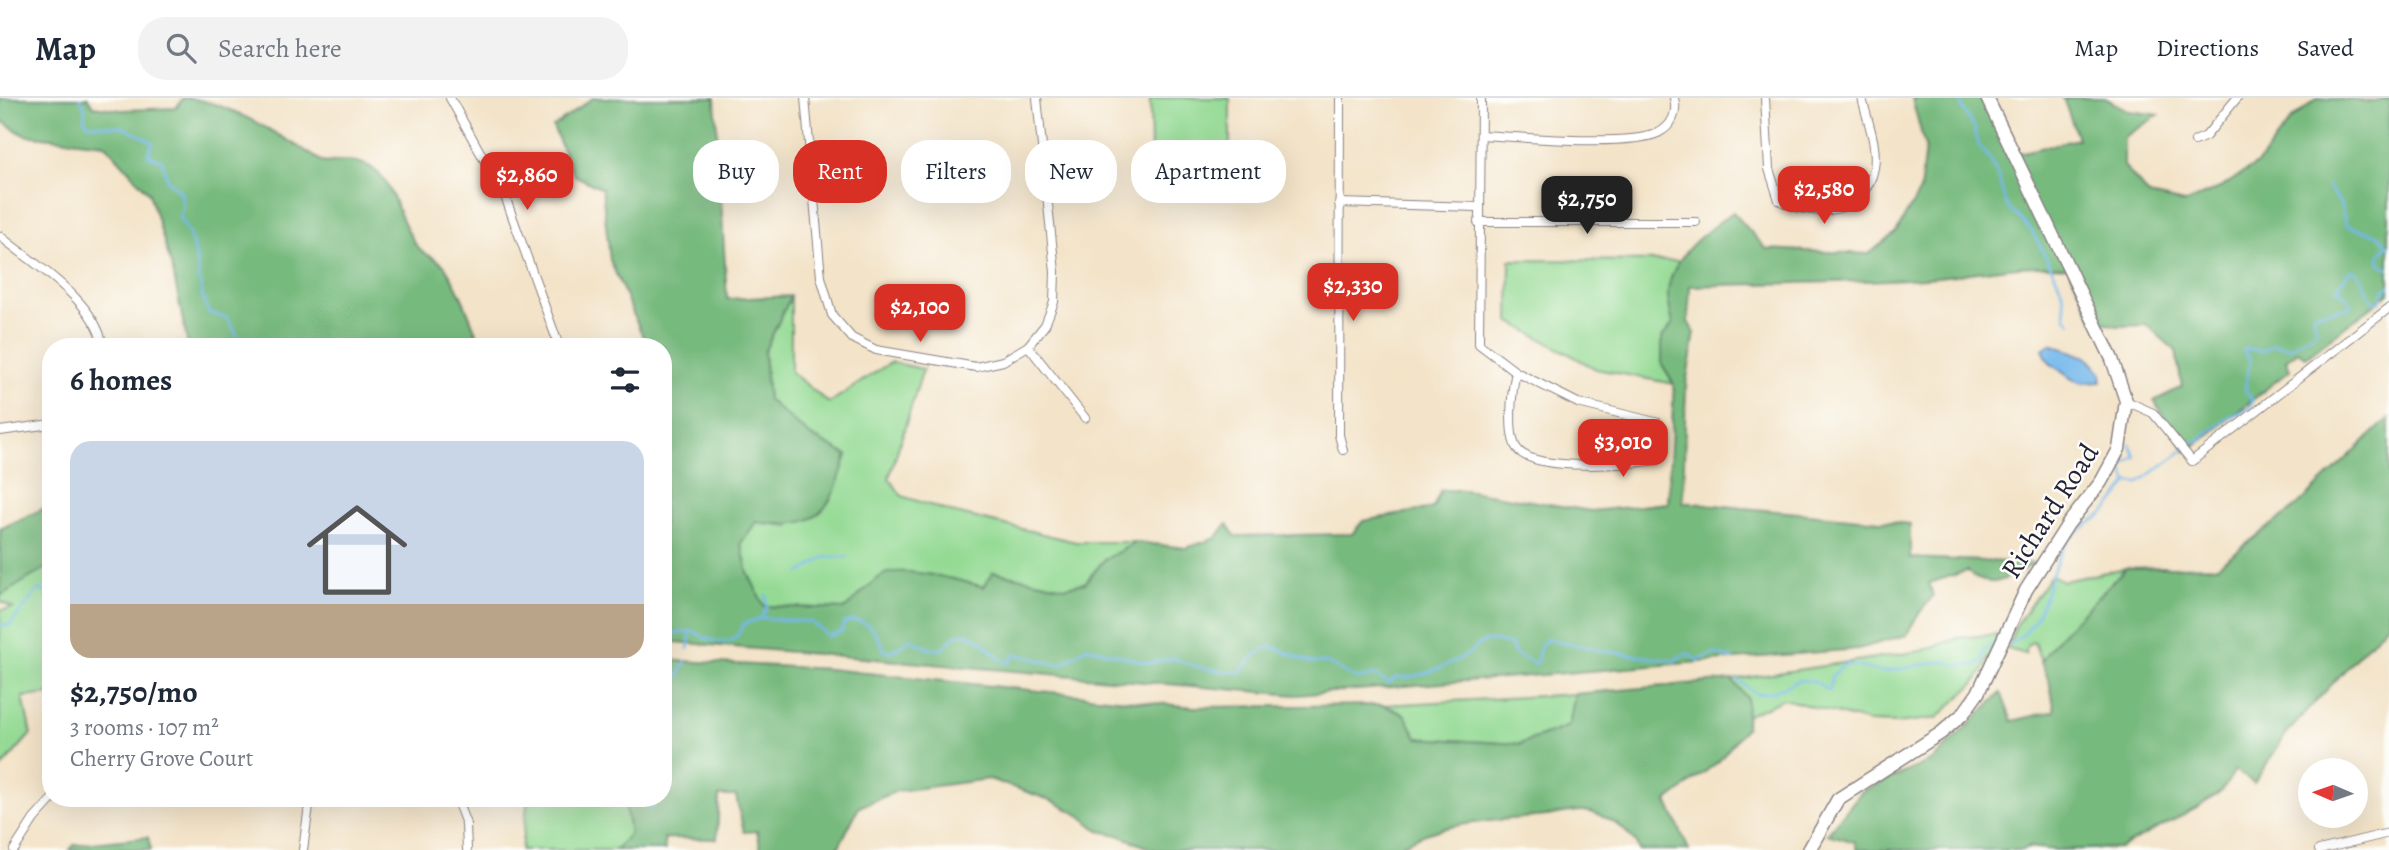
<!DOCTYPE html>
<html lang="en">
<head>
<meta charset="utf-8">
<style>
	body { margin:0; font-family:Alegreya,serif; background:#f2f2f3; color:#1f2937; height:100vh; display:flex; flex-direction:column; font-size:26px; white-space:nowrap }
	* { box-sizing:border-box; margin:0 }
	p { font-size:23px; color:#747a83 }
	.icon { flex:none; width:38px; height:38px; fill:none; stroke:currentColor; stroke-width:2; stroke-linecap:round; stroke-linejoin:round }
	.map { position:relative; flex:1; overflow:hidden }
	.panel { position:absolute; left:42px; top:240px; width:630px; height:469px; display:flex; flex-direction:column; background:#fff; border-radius:28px; box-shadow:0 7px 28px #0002 }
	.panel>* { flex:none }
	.banner { position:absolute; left:693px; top:42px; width:665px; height:63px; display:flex; gap:14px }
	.needle { width:46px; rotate:272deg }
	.tools { position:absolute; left:2298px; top:660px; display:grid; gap:14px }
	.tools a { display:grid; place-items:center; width:70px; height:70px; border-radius:50%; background:#fff; box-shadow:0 7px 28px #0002; font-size:35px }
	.price { position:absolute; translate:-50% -60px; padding:0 16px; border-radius:14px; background:#d93025; color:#fff; font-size:23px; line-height:46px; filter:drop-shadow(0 2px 4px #0008) }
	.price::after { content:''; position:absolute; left:50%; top:42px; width:21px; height:16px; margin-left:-10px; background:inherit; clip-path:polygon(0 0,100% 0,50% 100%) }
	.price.active { background:#222; color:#fff }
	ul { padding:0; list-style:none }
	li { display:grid; align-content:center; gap:14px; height:371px; padding:0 28px }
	li span { display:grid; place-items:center; height:217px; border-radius:21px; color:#555 }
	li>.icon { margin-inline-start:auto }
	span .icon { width:126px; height:126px; fill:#fffc; stroke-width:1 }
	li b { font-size:30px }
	h2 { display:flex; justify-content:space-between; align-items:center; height:84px; padding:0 28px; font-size:30px }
	.tag { padding:0 24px; border-radius:28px; background:#fff; box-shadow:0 7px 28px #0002; font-size:24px; line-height:63px }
	.tag.active { background:#d93025; color:#fff }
	header { display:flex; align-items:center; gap:42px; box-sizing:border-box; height:98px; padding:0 35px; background:#fff; border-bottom:2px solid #e0e1e3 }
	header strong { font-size:33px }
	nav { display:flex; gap:38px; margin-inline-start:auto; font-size:24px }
	.search { width:490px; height:63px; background:#f2f2f3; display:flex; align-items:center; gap:18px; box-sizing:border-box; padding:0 24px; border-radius:28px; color:#747a83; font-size:26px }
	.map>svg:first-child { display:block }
	.green { fill:#94da94; stroke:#5b7e68; stroke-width:2 }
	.forest { fill:#77ba7e; stroke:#4c6e5c; stroke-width:2 }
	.water { fill:#76b9ec; stroke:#4c6e94; stroke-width:2 }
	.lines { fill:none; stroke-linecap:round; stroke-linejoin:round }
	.stream { stroke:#76b9ec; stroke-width:2.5 }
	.street-casing { stroke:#8a8282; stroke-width:10 }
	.secondary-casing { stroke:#8a8282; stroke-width:15 }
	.street { stroke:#fff; stroke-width:8 }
	.secondary { stroke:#fff; stroke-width:12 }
	.labels { text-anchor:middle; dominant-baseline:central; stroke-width:5; stroke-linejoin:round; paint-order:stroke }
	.street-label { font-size:28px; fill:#22223b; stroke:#fdfcf7 }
</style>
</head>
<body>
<header>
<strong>Map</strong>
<div class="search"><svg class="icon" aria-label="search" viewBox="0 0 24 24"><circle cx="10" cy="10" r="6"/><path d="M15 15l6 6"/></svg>Search here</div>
<nav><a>Map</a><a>Directions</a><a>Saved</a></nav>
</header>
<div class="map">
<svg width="2389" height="752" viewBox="0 0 2389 752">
	<rect width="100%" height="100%" fill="#fdfcf7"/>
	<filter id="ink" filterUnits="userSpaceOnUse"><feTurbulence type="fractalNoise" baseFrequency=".0143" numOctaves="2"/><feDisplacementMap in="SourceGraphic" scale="14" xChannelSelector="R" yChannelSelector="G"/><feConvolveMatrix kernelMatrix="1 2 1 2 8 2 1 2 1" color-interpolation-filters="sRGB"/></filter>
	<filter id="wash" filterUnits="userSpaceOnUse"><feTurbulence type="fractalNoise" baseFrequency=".00686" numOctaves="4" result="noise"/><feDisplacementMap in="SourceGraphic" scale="28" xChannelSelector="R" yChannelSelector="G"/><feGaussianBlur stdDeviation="1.57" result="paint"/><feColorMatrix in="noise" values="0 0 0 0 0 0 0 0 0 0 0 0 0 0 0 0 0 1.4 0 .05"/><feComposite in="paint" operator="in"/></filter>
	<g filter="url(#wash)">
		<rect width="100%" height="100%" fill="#f3e3c8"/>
		<g class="green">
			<path d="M1150 0H1230V56L1151 55Z"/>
			<path d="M1510 162 1680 163 1668 194 1673 226 1662 266 1674 286 1596 271 1509 223Z"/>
			<path d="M791 198V274L829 305 891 264 923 271 889 380 902 398 951 414 1076 444H1136L1104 462 1085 485 1064 489 993 474 984 489 953 481 896 474 844 511 763 508 748 475 741 445 756 424 789 428 847 357 811 338 768 302 764 254Z"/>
			<path d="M2126 470 2059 539 2041 563 2034 544 2028 546 2025 556 2008 551 2015 529 2051 477 2063 483Z"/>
			<path d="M44 471H51V596L23 599 31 636 0 671V512L13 510 0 503V498Z"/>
			<path d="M1999 536 1984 571 1974 586 1937 620 1898 625 1868 624 1784 601 1746 618 1747 600 1732 582 1921 553 1958 540Z"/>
			<path d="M1575 596 1569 628 1520 646 1417 640 1405 617 1384 607Z"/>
			<path d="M528 700H624L630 736 616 752H521Z"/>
		</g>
		<g class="forest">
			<path d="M0 0H88L93 8 121 12 176 10 183 0C224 0 289 43 325 65 395 52 387 104 416 147 423 158 439 159 446 170 461 193 471 222 481 248H188L173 173 149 95 105 46 24 37 0 22Z"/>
			<path d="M593 0H715L727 201 791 198 764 254 768 302 811 338 847 357C829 415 821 432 756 424L741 445 748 475 764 508 844 511C857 501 868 487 881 478 898 466 963 483 984 489L993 474 1064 489 1085 485 1104 462 1136 444 1186 450 1216 440 1227 426 1235 438 1352 436 1363 423 1433 410 1441 392H1464L1591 413 1668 405 1674 287 1662 266V239L1673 226C1671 216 1667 203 1668 193 1673 156 1705 134 1733 114L1766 151 1869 156 1896 134 1920 93 1925 49 1912 0H1987L2014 56 2078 41 2063 0H2105L2129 13 2159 17 2124 39V68L2149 97 2185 105 2222 89 2258 65 2292 21 2318 0 2375 4 2389 0V195L2306 259 2298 253 2286 262 2290 272 2187 354 2154 303 2182 289 2176 253 2147 227 2116 228 2093 221 2068 169C2019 164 1973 177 1925 180 1846 185 1768 185 1690 188L1688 224 1695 235 1686 286 1683 404 1910 426V460L2035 465C2012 478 1990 496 1967 473L1929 485 1933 498 1917 518 1907 537 1858 551 1296 597 663 543V248H647L610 162 602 91 574 77 553 29Z"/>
			<path d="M2389 320V524L2287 635 2254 685 2235 672 2222 693 2197 710 2120 750 2055 752 2031 749 2023 752H1857L1855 744 1827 736 1862 693 1933 662 2001 595 2012 623 2055 613 2050 586 2041 563 2059 539 2126 470 2217 468 2298 407Z"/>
			<path d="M51 407V471H44L0 498V431Z"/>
			<path d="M663 562 829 571 1194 609 1384 607 1405 617 1417 640 1520 646 1569 628 1575 596 1732 582 1747 600 1746 629 1719 663 1667 703 1689 752H1639C1632 733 1604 715 1584 713 1572 712 1558 717 1546 718 1495 723 1438 722 1394 752H1154L1118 737 1099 733 1081 718 1053 703 989 681 897 693 859 709 837 752H761L757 733 744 734 736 698H719L717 741 664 740 665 752H616L630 735 624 700H663Z"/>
			<path d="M148 739 151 752H70L74 747Z"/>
		</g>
		<path class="water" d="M2050 246 2087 259 2102 276 2101 284 2083 285 2072 281 2050 265 2043 252Z"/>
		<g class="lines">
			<g class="stream">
				<path d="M80 0 85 9 84 21 89 26 123 29 153 44 148 57 162 62 167 82 181 94 183 108 179 120C202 146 194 186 209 215L227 220 243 248"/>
				<path d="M1961 0 1962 10 1974 29 1979 48 1990 61 1998 78 2006 107 2032 133 2055 176 2063 196 2066 219 2071 225"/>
				<path d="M2327 87 2340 105 2346 127 2380 138 2389 148"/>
				<path d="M2388 148 2382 152 2379 160 2381 166 2389 170"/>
				<path d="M254 248H257"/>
				<path d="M2128 385 2121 369 2136 359 2130 346"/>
				<path d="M800 475 825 459H847"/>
				<path d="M761 520 767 509 766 497"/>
				<path d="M0 526 9 528 39 491 51 498"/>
				<path d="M663 537 694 533C704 541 729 552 739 535 741 532 742 528 744 526L761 520 811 524 829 538 842 533 844 525C866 517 877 534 884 552L889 554 904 547 909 541 930 551H942C947 548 950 541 954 539 976 524 993 562 1009 565L1014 556 1061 567 1087 549 1149 565 1174 560C1192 570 1220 574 1240 574L1257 555 1271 548 1312 565 1325 564 1357 581 1375 577 1388 585 1397 579C1415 582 1446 568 1463 559 1473 555 1477 543 1490 543 1497 543 1505 546 1512 547L1514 555 1536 566 1541 547 1547 541C1565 548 1585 545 1602 553L1676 563 1680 558 1689 556 1698 563 1714 555 1733 561"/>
				<path d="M2011 545C2046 529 2046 476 2065 447 2076 431 2093 425 2106 413 2116 404 2120 392 2130 384L2138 385 2231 318 2248 311 2253 303 2245 291 2250 262 2243 253 2246 251 2263 253 2273 247 2292 249 2317 232 2313 222 2315 215 2351 209 2350 202 2337 190 2349 174 2355 172C2365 180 2365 194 2374 204H2380L2385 191 2389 188"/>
				<path d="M688 551 691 533"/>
				<path d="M1738 582 1756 596 1773 594 1799 582 1814 583 1830 593 1832 578 1845 566 1883 574 1944 563C1956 569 1969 569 1982 564L1984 551 1994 547"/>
				<path d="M663 668 667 643 677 618 674 587 685 564"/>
				<path d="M651 712 655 700"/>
			</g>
		</g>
	</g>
	<g filter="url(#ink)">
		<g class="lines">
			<g class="street-casing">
				<g id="street">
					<path d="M450 0 506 101 559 248"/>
					<path d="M805 0 821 179 832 217 852 240 876 252 976 269 1003 263 1028 248 1045 227 1054 204 1055 174 1037 0"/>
					<path d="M1340 0 1339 337 1343 352"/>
					<path d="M1481 0 1479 246 1516 274"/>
					<path d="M1765 0 1769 71 1779 102C1815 121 1865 117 1874 70 1878 47 1867 22 1862 0"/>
					<path d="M1481 37C1518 39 1628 49 1658 35 1672 28 1678 15 1674 0"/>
					<path d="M2195 43 2206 38 2237 0"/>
					<path d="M1339 105 1478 109"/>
					<path d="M1478 124H1696"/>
					<path d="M0 138C35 167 95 202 103 248"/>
					<path d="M1028 248 1085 320"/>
					<path d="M1516 274 1578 305 1659 325C1664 340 1665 348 1657 362 1629 366 1540 374 1519 353 1506 341 1512 291 1516 274Z"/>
					<path d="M2126 303 2153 315 2192 363 2389 210"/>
					<path d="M0 333 51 326"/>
					<path d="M456 700 466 726 467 752"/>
					<path d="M14 752 34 721 53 700"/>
					<path d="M303 752 310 700"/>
					<path d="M2319 752 2389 735"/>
				</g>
			</g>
			<g class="secondary-casing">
				<path id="secondary" d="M1809 752 1838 701 1941 635 1963 616 1978 595 2026 492 2068 426 2101 384 2119 351 2126 303 2112 261 1987 0"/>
			</g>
			<use href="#street" class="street"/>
			<use href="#secondary" class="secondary"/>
		</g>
	</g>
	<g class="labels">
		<g class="street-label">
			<text transform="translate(2050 413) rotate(-57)">Richard Road</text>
		</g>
	</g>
</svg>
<div class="tools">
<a><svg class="needle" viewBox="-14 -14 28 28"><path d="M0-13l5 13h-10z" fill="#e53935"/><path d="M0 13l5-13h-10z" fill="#747a83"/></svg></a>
</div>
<b class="price" style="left:527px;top:114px">$2,860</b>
<b class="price" style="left:1824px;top:128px">$2,580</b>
<b class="price active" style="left:1587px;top:138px">$2,750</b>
<b class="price" style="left:1353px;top:225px">$2,330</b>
<b class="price" style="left:920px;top:246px">$2,100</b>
<b class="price" style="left:1623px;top:381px">$3,010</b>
<div class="banner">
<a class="tag">Buy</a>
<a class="tag active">Rent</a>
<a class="tag">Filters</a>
<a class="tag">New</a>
<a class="tag">Apartment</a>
</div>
<section class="panel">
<h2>6 homes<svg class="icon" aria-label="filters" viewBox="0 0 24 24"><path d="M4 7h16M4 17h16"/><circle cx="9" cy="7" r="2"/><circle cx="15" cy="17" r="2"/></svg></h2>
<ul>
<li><span style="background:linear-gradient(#c9d6e8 75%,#b9a48a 0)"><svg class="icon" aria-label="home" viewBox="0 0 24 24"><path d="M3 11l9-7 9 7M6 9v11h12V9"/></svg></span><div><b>$2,750/mo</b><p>3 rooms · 107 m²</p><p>Cherry Grove Court</p></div></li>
</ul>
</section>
</div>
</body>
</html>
